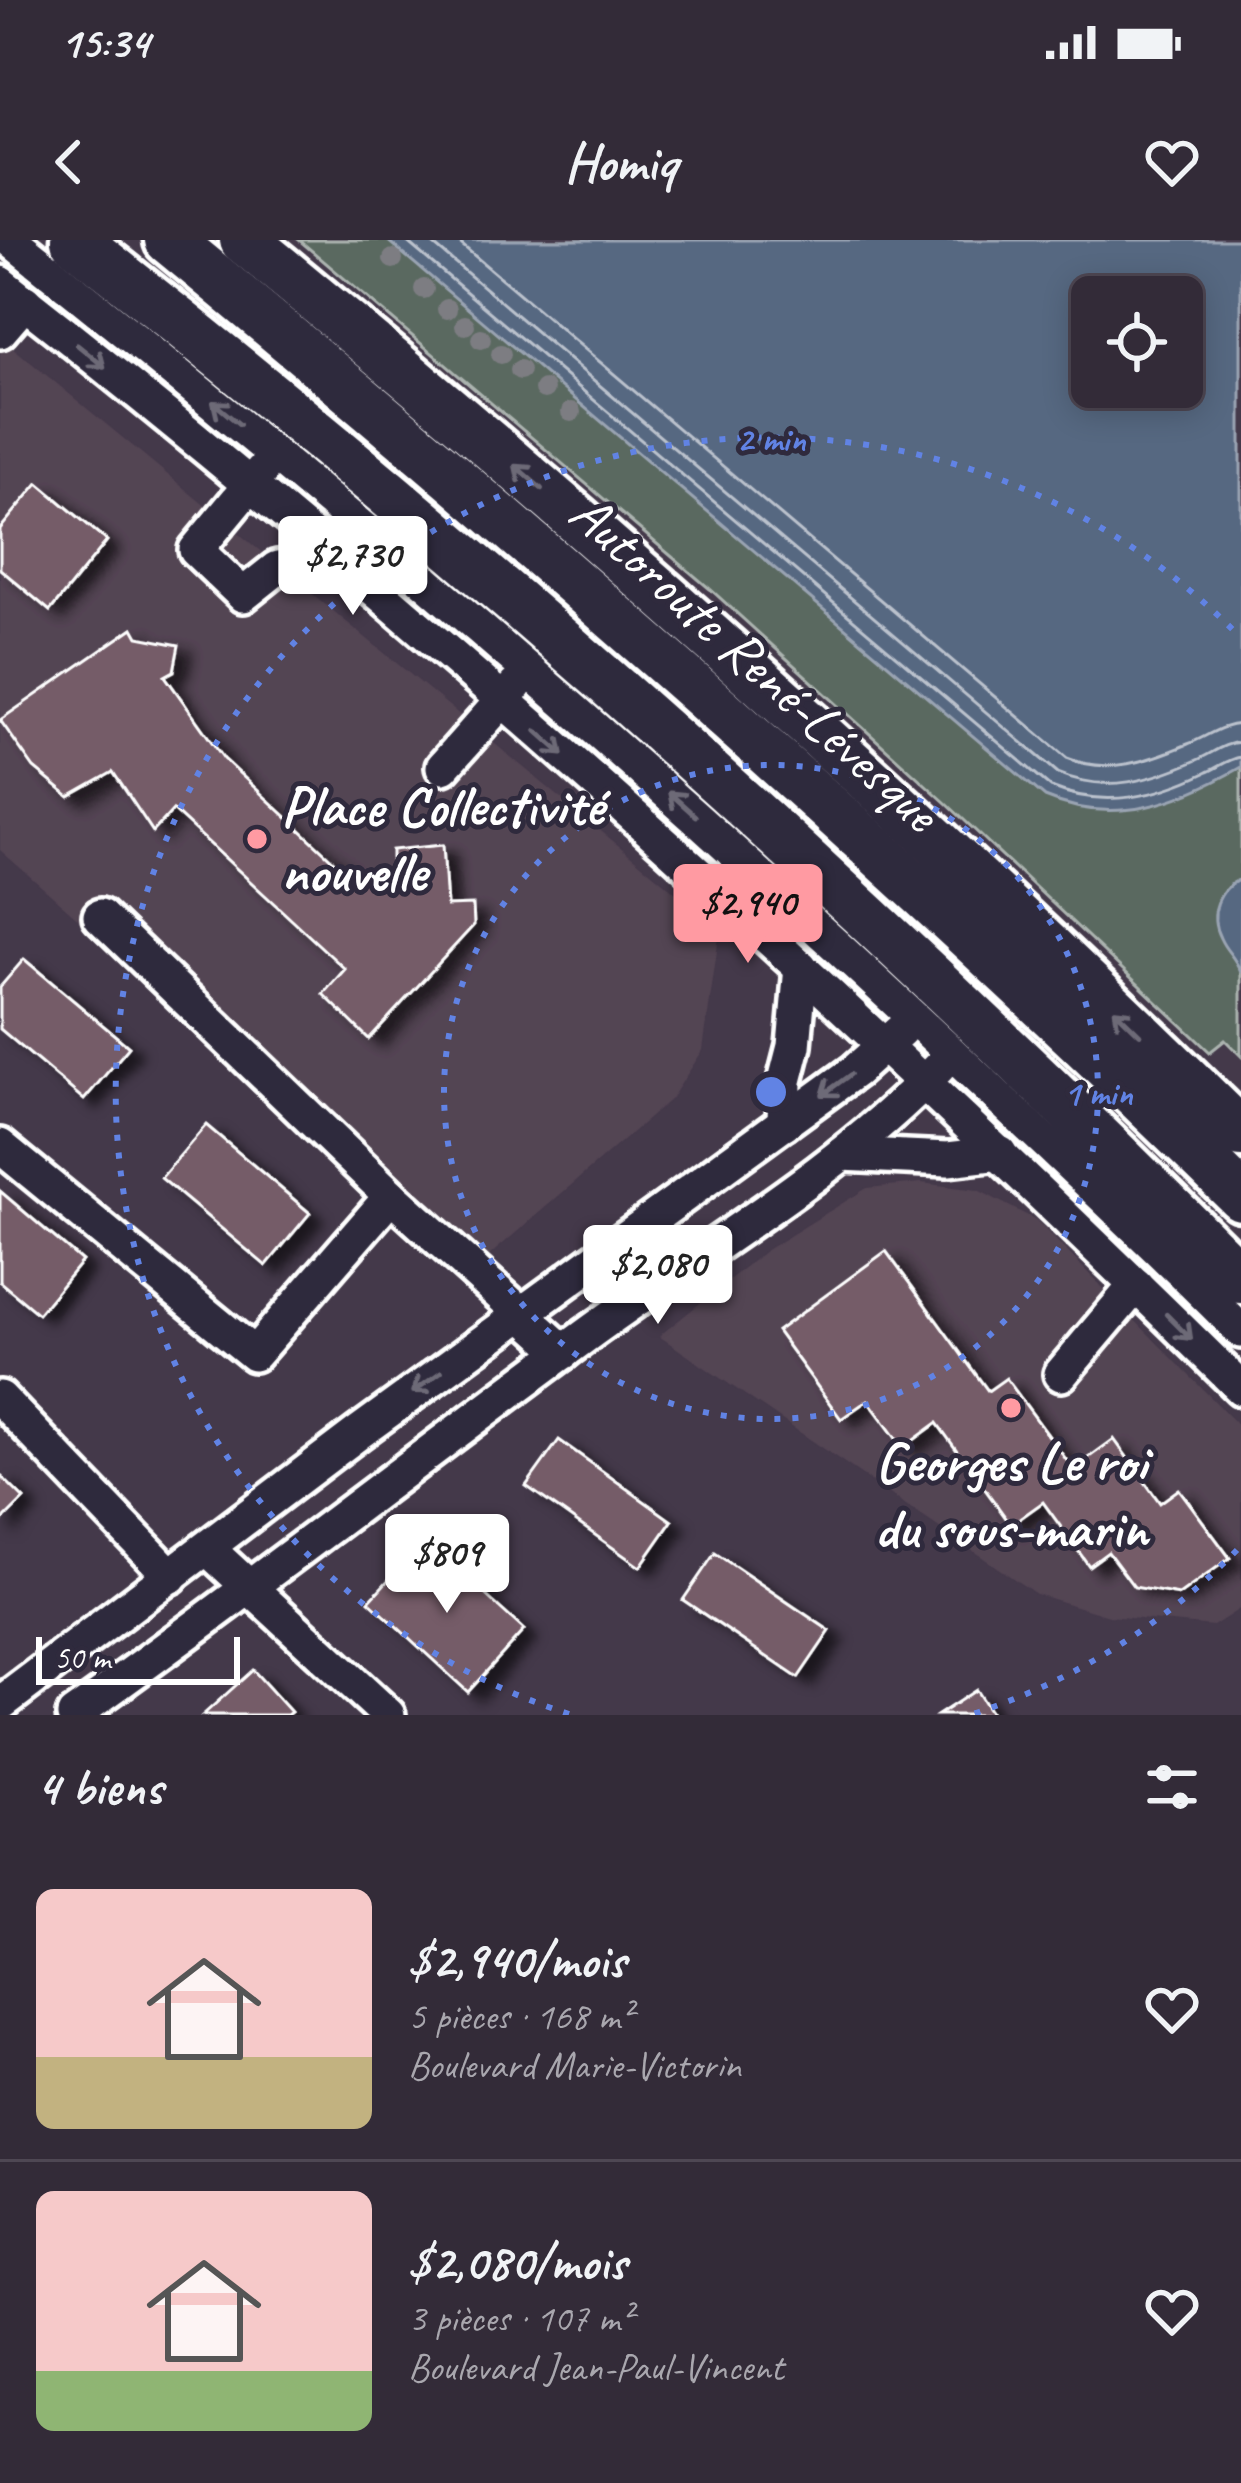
<!DOCTYPE html>
<html lang="fr">
<head>
<meta charset="utf-8">
<style>
	body { margin:0; font-family:Caveat,sans-serif; background:#3e3743; color:#f1f3f6; height:100vh; display:flex; flex-direction:column; font-size:45px; white-space:nowrap }
	* { box-sizing:border-box; margin:0 }
	p { font-size:39px; color:#a9a7ae }
	.icon { flex:none; width:66px; height:66px; fill:none; stroke:currentColor; stroke-width:2; stroke-linecap:round; stroke-linejoin:round }
	.map { position:relative; height:1475px; overflow:hidden }
	.side { display:flex; flex-direction:column; background:#332b38; flex:1 }
	.side>* { flex:none }
	.controls { position:absolute; left:1071px; top:36px; display:grid; gap:24px }
	.controls a { display:grid; place-items:center; width:132px; height:132px; border-radius:18px; background:#332b38; box-shadow:0 6px 30px #0003,0 0 0 3px #4e4753; font-size:60px }
	.scale { position:absolute; left:36px; bottom:30px; width:204px; box-sizing:border-box; padding-left:12px; border:6px solid #fff; border-top:0; font-size:33px; line-height:42px; white-space:nowrap; color:#fff; -webkit-text-stroke:9px #2f2a3d; paint-order:stroke }
	.price { position:absolute; translate:-50% -102px; padding:0 27px; border-radius:12px; background:#fff; color:#222; font-size:39px; line-height:78px; filter:drop-shadow(0 3px 6px #0008) }
	.price::after { content:''; position:absolute; left:50%; top:72px; width:36px; height:27px; margin-left:-18px; background:inherit; clip-path:polygon(0 0,100% 0,50% 100%) }
	.price.active { background:#ff9aa2; color:#111 }
	ul { padding:0; list-style:none }
	li { display:flex; align-items:center; gap:36px; height:300px; padding:0 36px }
	li+li { border-top:3px solid #4e4753 }
	li span { display:grid; place-items:center; flex:none; width:336px; height:240px; border-radius:18px; color:#555 }
	li>.icon { margin-inline-start:auto }
	span .icon { width:144px; height:144px; fill:#fffc; stroke-width:1 }
	li b { font-size:51px }
	h2 { display:flex; justify-content:space-between; align-items:center; height:144px; padding:0 36px; font-size:51px }
	.status { display:flex; justify-content:space-between; align-items:center; height:84px; padding:0 60px; background:#332b38; direction:ltr }
	.status svg { height:33px; fill:currentColor }
	header { display:flex; justify-content:space-between; align-items:center; height:156px; padding:0 36px; background:#332b38; font-size:54px; font-weight:700 }
	.map>svg:first-child { display:block }
	.built { fill:#534453 }
	.green { fill:#5a6960; stroke:#acb4b0; stroke-width:3 }
	.water { fill:#566781; stroke:#9aa4b3; stroke-width:3; fill-rule:evenodd }
	.lines { fill:none; stroke-linecap:round; stroke-linejoin:round }
	.shore { stroke:#bbc2cd; stroke-width:3 }
	.building { fill:#755c68; stroke:#fff; stroke-width:3; filter:url(#shadow) }
	.minor-casing { stroke:#fff; stroke-width:42 }
	.highway-casing { stroke:#fff; stroke-width:57 }
	.minor { stroke:#2f2a3d; stroke-width:33 }
	.highway { stroke:#2f2a3d; stroke-width:48 }
	.tree { fill:#7d7d82 }
	.oneway { stroke:#6d6a77 }
	.ring { fill:none; stroke:#6183e4; stroke-width:6; stroke-dasharray:6 12 }
	.poi-dot { fill:#ff9aa2; stroke:#2f2a3d; stroke-width:4.5 }
	.labels { text-anchor:middle; dominant-baseline:central; stroke-width:10; stroke-linejoin:round; paint-order:stroke }
	.street-label { font-size:57px; fill:#fff; stroke:#2f2a3d }
	.poi-label { font-size:57px; font-weight:bold; fill:#fff; stroke:#2f2a3d; text-anchor:start }
	.centre { fill:#6183e4; stroke:#2f2a3d; stroke-width:6 }
	.ring-label { font-size:36px; text-anchor:middle; font-weight:bold; fill:#6183e4; stroke:#2f2a3d; stroke-width:10; stroke-linejoin:round; paint-order:stroke }
</style>
</head>
<body>
<div class="status"><b>15:34</b><svg viewBox="0 0 49 12"><path d="M0 12V9h3v3zM5 12V6h3v6zM10 12V3h3v9zM15 12V0h3v12zM26 1h20v11H26zM47 4h2v5h-2z"/></svg></div>
<header><svg class="icon" aria-label="back" viewBox="0 0 24 24"><path d="M15 5l-7 7 7 7"/></svg>Homiq<svg class="icon" aria-label="heart" viewBox="0 0 24 24"><path d="M12 20l-8-8c-3-5 5-10 8-4 3-6 11-1 8 4z"/></svg></header>
<div class="map">
<svg width="1241" height="1475" viewBox="0 0 1241 1475">
	<defs>
		<filter id="shadow"><feDropShadow dx="13" dy="8" stdDeviation="6" flood-color="#0009"/></filter>
	</defs>
	<rect width="100%" height="100%" fill="#44394a"/>
	<filter id="ink" filterUnits="userSpaceOnUse"><feTurbulence type="fractalNoise" baseFrequency=".00833" numOctaves="2"/><feDisplacementMap in="SourceGraphic" scale="24" xChannelSelector="R" yChannelSelector="G"/><feConvolveMatrix kernelMatrix="1 2 1 2 8 2 1 2 1" color-interpolation-filters="sRGB"/></filter>
	<g filter="url(#ink)">
		<g class="built">
			<path d="M0 97 720 689 703 810 671 859 475 1028 0 610Z"/>
			<path d="M921 943 978 950 1036 980 1241 1188V1368L1213 1386 1109 1376 1036 1354 659 1096 765 1011 867 948Z"/>
		</g>
		<path class="green" d="M299 0H588L1241 392V816L1225 800 1210 812 946 563 710 349Z"/>
		<g class="water">
			<path d="M387 0H1241V527C1178 563 1115 587 1045 557ZM1182 57V147H1092V57Z"/>
			<path d="M1241 639V733C1235 716 1226 712 1220 698 1208 675 1218 648 1241 639Z"/>
		</g>
		<g class="lines">
			<g class="shore">
				<path d="M405 0 1051 547C1104 569 1156 557 1207 532 1219 527 1228 519 1241 517"/>
				<path d="M428 0 1058 533C1106 554 1152 540 1197 520 1213 513 1224 503 1241 502"/>
				<path d="M456 0 1067 518C1108 535 1148 521 1188 504 1207 497 1220 485 1241 484"/>
			</g>
		</g>
		<g class="building">
			<path d="M38 243 107 301 50 371 0 329V289Z"/>
			<path d="M133 388 138 397 179 405 174 431 165 436 224 519 352 638 392 636V610L443 605 447 666 473 665 474 685 369 799 323 754 345 729 173 570 153 592 113 532 69 557 34 528 0 480Z"/>
			<path d="M24 719 129 807 84 860 0 789V747Z"/>
			<path d="M206 885 310 973 266 1026 161 938Z"/>
			<path d="M0 951 82 1021 38 1074 0 1042Z"/>
			<path d="M886 1011 988 1151 1006 1138 1073 1229 1114 1199 1160 1263 1179 1249 1230 1318 1179 1355 1134 1347 1108 1312 1089 1326 1043 1262 1011 1285 937 1183 903 1208 868 1160 841 1179 777 1091Z"/>
			<path d="M559 1200 672 1281 640 1327 526 1246Z"/>
			<path d="M0 1235 24 1259 0 1283Z"/>
			<path d="M425 1300 524 1390 468 1452 369 1361Z"/>
			<path d="M715 1313 830 1391 798 1438 683 1360Z"/>
			<path d="M253 1430 291 1472 287 1475H203Z"/>
			<path d="M976 1450 992 1475H938Z"/>
		</g>
		<g class="lines">
			<g class="minor-casing">
				<g id="minor">
					<path d="M11 0C353 272 682 557 999 858 1080 935 1162 1011 1241 1091"/>
					<path d="M0 43C437 385 846 760 1241 1148"/>
					<path d="M0 91 25 62"/>
					<path d="M263 229 196 310 243 355 277 328 338 320"/>
					<path d="M443 527 516 445"/>
					<path d="M100 676 391 956 564 1112"/>
					<path d="M784 883 785 841 794 806 801 727"/>
					<path d="M0 906 254 1114 391 956"/>
					<path d="M842 914 948 919 1000 913"/>
					<path d="M1061 1134 1136 1045"/>
					<path d="M0 1158 171 1336"/>
					<path d="M207 1308 388 1475"/>
					<path d="M0 1464 358 1193 855 831 900 791"/>
					<path d="M74 1475C247 1352 414 1222 585 1096 704 1009 836 934 939 827"/>
				</g>
			</g>
			<g class="highway-casing">
				<g id="highway">
					<path d="M75 0C485 320 874 671 1241 1039"/>
					<path d="M169 0C539 304 899 620 1241 956"/>
					<path d="M244 0C590 282 923 580 1241 893"/>
				</g>
			</g>
			<use href="#minor" class="minor"/>
			<use href="#highway" class="highway"/>
		</g>
		<g class="tree">
			<circle cx="393" cy="19" r="10"/>
			<circle cx="424" cy="49" r="10"/>
			<circle cx="447" cy="69" r="10"/>
			<circle cx="465" cy="85" r="10"/>
			<circle cx="481" cy="99" r="10"/>
			<circle cx="501" cy="114" r="10"/>
			<circle cx="520" cy="130" r="10"/>
			<circle cx="544" cy="149" r="10"/>
			<circle cx="571" cy="172" r="10"/>
		</g>
		<defs><path id="oneway-shaft" d="M-6 0H5M1.5-3L5.5 0L1.5 3" fill="none" stroke-width="1.6" stroke-linecap="round" stroke-linejoin="round" transform="scale(3)"/></defs>
		<g class="oneway">
			<use href="#oneway-shaft" transform="translate(91 116) rotate(39)"/>
			<use href="#oneway-shaft" transform="translate(226 173) rotate(-140)"/>
			<use href="#oneway-shaft" transform="translate(528 237) rotate(-139)"/>
			<use href="#oneway-shaft" transform="translate(550 503) rotate(42)"/>
			<use href="#oneway-shaft" transform="translate(682 564) rotate(-138)"/>
			<use href="#oneway-shaft" transform="translate(1127 782) rotate(-136)"/>
			<use href="#oneway-shaft" transform="translate(836 845) rotate(144)"/>
			<use href="#oneway-shaft" transform="translate(1179 1087) rotate(45)"/>
			<use href="#oneway-shaft" transform="translate(427 1142) rotate(144)"/>
		</g>
	</g>
	<g class="ring">
		<circle cx="771" cy="852" r="327"/>
		<path d="M1237 1310A654 654 0 0 1 973 1474M569 1474A654 654 0 1 1 1237 394"/>
	</g>
	<g class="poi-dot">
		<circle cx="257" cy="599" r="12"/>
		<circle cx="1011" cy="1168" r="12"/>
	</g>
	<g class="labels">
		<g class="street-label">
			<text transform="translate(755 422) rotate(42)">Autoroute René-Lévesque</text>
		</g>
		<g class="poi-label">
			<text x="281" y="566">Place Collectivité<tspan x="281" dy="66">nouvelle</tspan></text>
			<text x="1011" y="1222" text-anchor="middle">Georges Le roi<tspan x="1011" dy="66">du sous-marin</tspan></text>
		</g>
	</g>
	<circle cx="771" cy="852" r="18" class="centre"/>
	<g class="ring-label">
		<text x="771" y="211">2 min</text>
		<text x="1098" y="865">1 min</text>
	</g>
</svg>
<div class="controls">
<a><svg class="icon" aria-label="locate" viewBox="0 0 24 24"><circle cx="12" cy="12" r="6"/><path d="M12 2v4M12 18v4M2 12h4M18 12h4"/></svg></a>
</div>
<div class="scale">50 m</div>
<b class="price" style="left:353px;top:378px">$2,730</b>
<b class="price active" style="left:748px;top:726px">$2,940</b>
<b class="price" style="left:658px;top:1087px">$2,080</b>
<b class="price" style="left:447px;top:1376px">$809</b>
</div>
<section class="side">
<h2>4 biens<svg class="icon" aria-label="filters" viewBox="0 0 24 24"><path d="M4 7h16M4 17h16"/><circle cx="9" cy="7" r="2"/><circle cx="15" cy="17" r="2"/></svg></h2>
<ul>
<li><span style="background:linear-gradient(#f6c9c9 70%,#c2b280 0)"><svg class="icon" aria-label="home" viewBox="0 0 24 24"><path d="M3 11l9-7 9 7M6 9v11h12V9"/></svg></span><div><b>$2,940/mois</b><p>5 pièces · 168 m²</p><p>Boulevard Marie-Victorin</p></div><svg class="icon" aria-label="heart" viewBox="0 0 24 24"><path d="M12 20l-8-8c-3-5 5-10 8-4 3-6 11-1 8 4z"/></svg></li>
<li><span style="background:linear-gradient(#f6c9c9 75%,#8fb573 0)"><svg class="icon" aria-label="home" viewBox="0 0 24 24"><path d="M3 11l9-7 9 7M6 9v11h12V9"/></svg></span><div><b>$2,080/mois</b><p>3 pièces · 107 m²</p><p>Boulevard Jean-Paul-Vincent</p></div><svg class="icon" aria-label="heart" viewBox="0 0 24 24"><path d="M12 20l-8-8c-3-5 5-10 8-4 3-6 11-1 8 4z"/></svg></li>
</ul>
</section>
</body>
</html>
